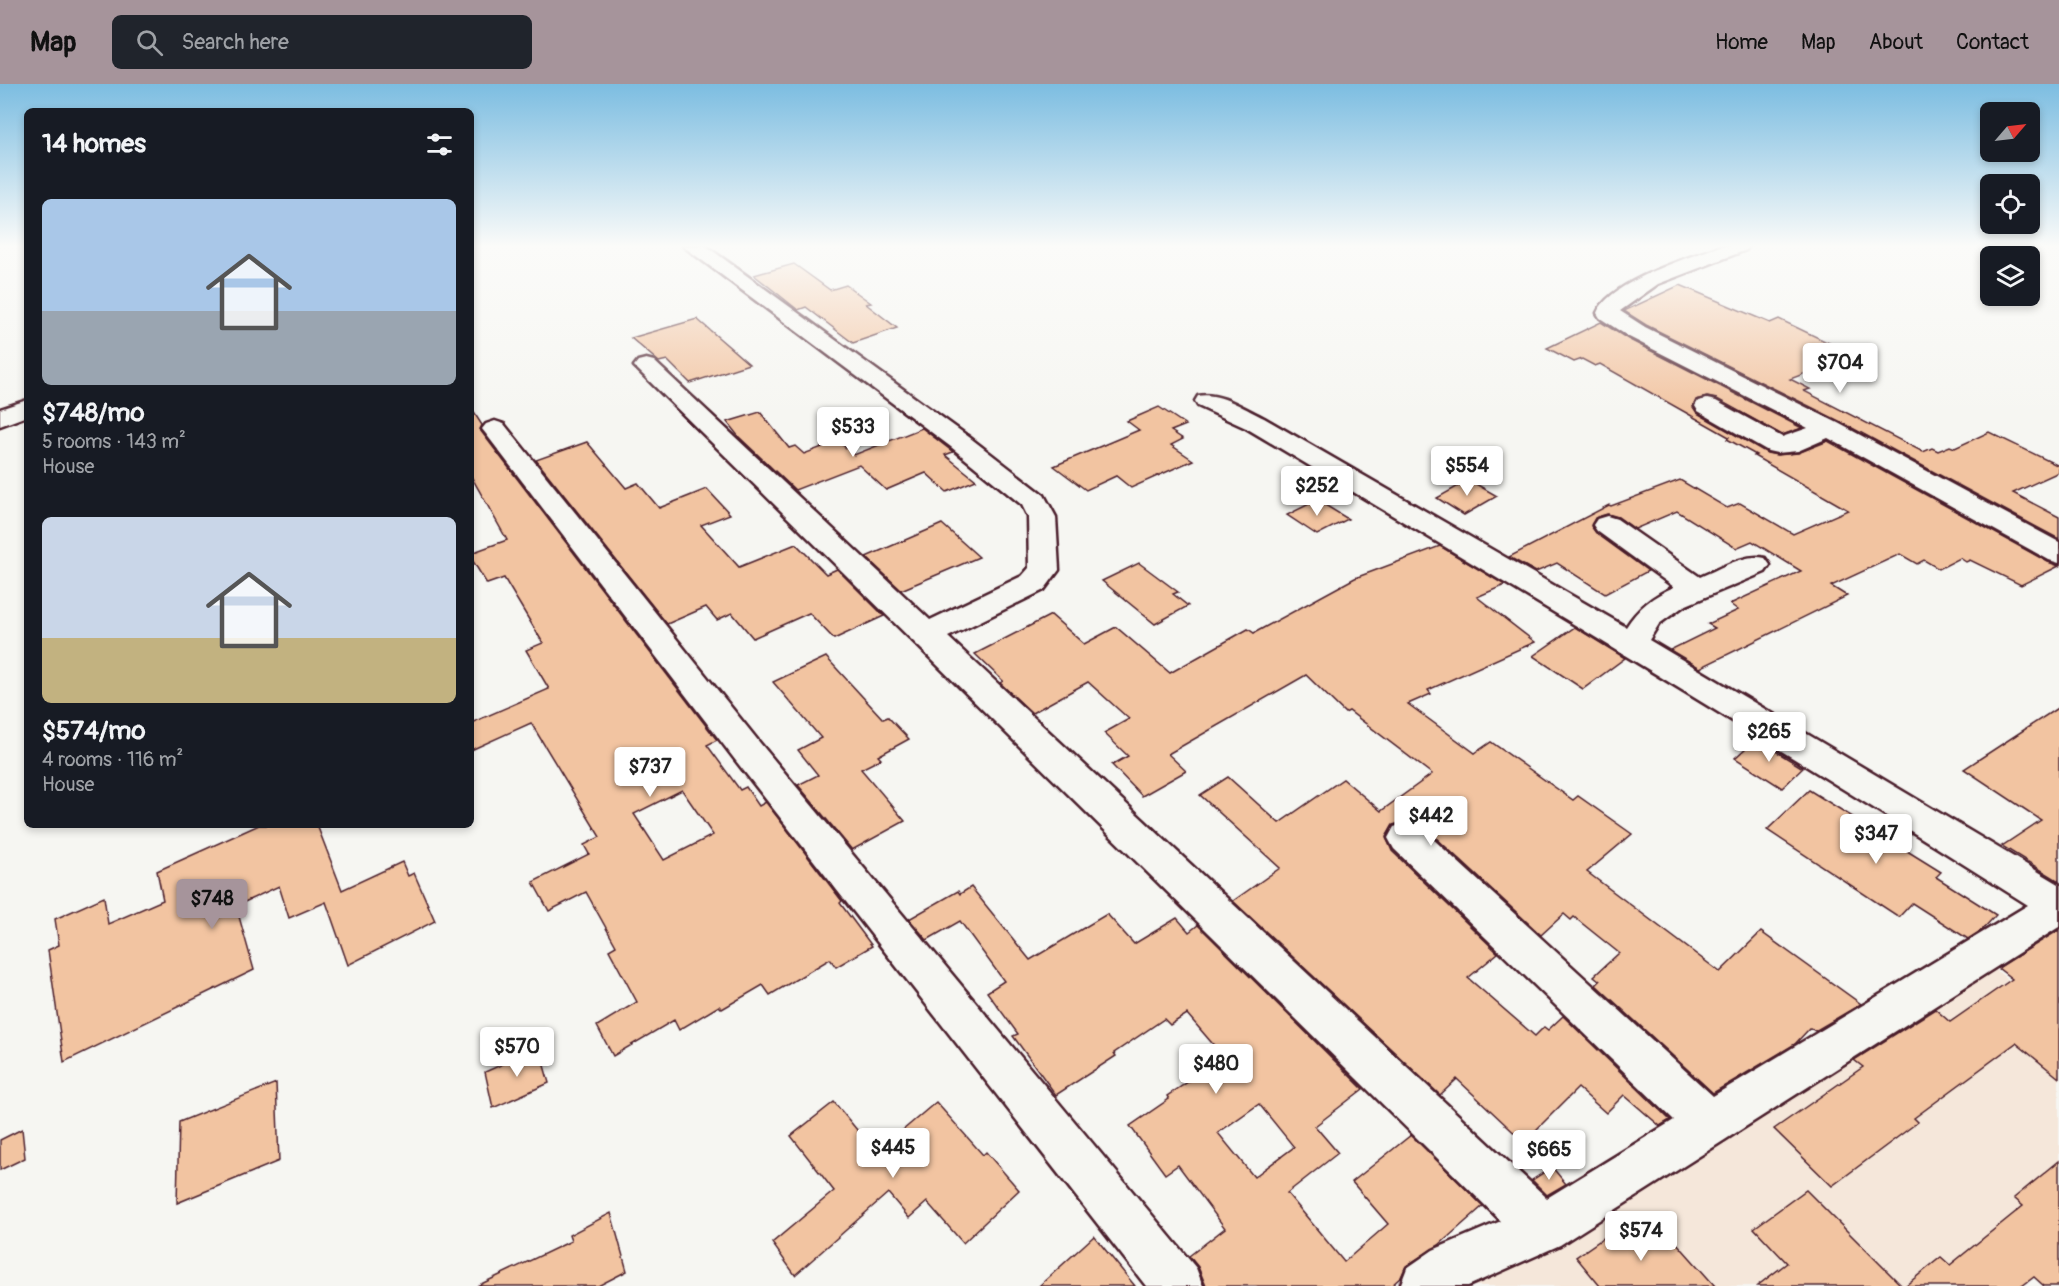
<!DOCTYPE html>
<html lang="en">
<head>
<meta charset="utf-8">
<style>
	body { margin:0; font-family:Pangolin,sans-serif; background:#20242c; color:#f1f3f6; height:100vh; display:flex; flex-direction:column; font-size:22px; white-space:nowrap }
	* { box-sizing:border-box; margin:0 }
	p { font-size:20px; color:#9ea1a6 }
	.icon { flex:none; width:33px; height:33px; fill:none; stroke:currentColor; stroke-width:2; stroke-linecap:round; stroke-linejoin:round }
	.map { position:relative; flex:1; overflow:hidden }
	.panel { position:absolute; left:24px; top:24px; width:450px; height:720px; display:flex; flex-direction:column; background:#171b24; border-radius:9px; box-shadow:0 3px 9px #0003 }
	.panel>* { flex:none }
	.needle { width:39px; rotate:62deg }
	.controls { position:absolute; left:1980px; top:18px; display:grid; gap:12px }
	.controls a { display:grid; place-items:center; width:60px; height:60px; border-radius:9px; background:#171b24; box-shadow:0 3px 9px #0003; font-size:30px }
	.price { position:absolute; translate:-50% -51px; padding:0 14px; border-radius:6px; background:#fff; color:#222; font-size:20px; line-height:39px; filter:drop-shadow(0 2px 3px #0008) }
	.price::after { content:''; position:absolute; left:50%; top:36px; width:18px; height:14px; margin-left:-9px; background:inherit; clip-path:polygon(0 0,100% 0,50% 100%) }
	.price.selected { background:#a6949b; color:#111 }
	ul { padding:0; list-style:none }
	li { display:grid; align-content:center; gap:12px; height:318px; padding:0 18px }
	li span { display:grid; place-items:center; height:186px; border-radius:9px; color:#555 }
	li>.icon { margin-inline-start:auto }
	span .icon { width:108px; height:108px; fill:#fffc; stroke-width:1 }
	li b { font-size:26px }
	h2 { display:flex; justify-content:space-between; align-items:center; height:72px; padding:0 18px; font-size:26px }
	header { display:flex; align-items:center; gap:36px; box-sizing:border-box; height:84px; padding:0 30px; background:#a6949b; color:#111 }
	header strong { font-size:28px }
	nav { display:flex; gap:33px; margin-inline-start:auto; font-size:21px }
	.search { width:420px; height:54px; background:#20242c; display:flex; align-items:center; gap:15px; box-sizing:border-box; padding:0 21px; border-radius:9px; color:#9ea1a6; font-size:22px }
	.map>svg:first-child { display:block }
	.built { fill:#f5e7da }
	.building { fill:#f2c4a1; stroke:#4a1f2b; stroke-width:1.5; fill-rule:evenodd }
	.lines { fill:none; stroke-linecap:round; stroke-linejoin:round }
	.minor-casing { stroke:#4a1f2b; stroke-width:5 }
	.minor { fill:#f6f6f2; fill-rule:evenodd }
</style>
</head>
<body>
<header>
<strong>Map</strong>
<div class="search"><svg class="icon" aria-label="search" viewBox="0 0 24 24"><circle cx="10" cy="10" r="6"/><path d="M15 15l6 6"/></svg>Search here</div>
<nav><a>Home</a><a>Map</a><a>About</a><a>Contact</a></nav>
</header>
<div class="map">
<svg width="2059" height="1202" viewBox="0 0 2059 1202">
	<rect width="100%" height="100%" fill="#f6f6f2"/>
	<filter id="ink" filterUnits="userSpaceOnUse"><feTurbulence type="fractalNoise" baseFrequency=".0167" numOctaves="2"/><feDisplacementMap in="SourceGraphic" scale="12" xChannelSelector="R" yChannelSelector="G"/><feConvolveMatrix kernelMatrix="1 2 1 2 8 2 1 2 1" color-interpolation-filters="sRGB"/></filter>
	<g filter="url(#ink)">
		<path class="built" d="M1988 880 2059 935V1166L2015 1202H1467Z"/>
		<g class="building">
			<path d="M794 180 830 206 846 201 871 219 866 220 897 244 853 259 806 223 798 226 754 191Z"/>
			<path d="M1680 201 1770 239 1779 235 1854 271 1790 295 1810 305 1804 307 1923 368 1932 364 1938 367 1950 362 1955 364 1989 348 2059 382V388L2013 409 2059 433V455L1839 337 1646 241 1624 227Z"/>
			<path d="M697 235 749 280 690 299 667 276 659 278 631 254Z"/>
			<path d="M1601 238 1628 255 1802 344 1782 351 1717 315 1707 313 1696 316 1693 323 1697 329 1767 369 1777 371 1798 369 1828 357 2048 478 2059 482 2021 501 1970 476 1966 478 1960 474 1939 485 1924 476 1917 480 1900 470 1831 502 1847 512 1700 584 1670 566 1715 544 1708 540 1738 526 1730 520 1801 487 1752 457 1736 464 1677 427 1635 445 1618 433 1608 430 1595 434 1591 442 1596 449 1648 487 1605 510 1557 479 1536 488 1509 473 1609 421 1611 422 1680 396 1727 424 1740 419 1793 450 1848 426 1754 372 1756 371 1727 355 1729 353 1600 280 1595 282 1582 275 1574 278 1547 264Z"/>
			<path d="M1159 323 1186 341 1171 347 1183 355 1171 361 1193 376 1131 404 1116 392 1086 406 1054 382 1139 346 1127 337Z"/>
			<path d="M471 324 482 341 480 346 717 656 707 661 740 706 746 703 759 722 766 718 842 817 840 819 872 862 836 883 830 875 770 911 763 901 722 925 719 922 679 946 674 936 613 972 597 942 637 918 609 866 616 862 586 808 549 827 533 798 589 770 584 761 600 753 531 639 471 666V639L549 605 526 566 543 559 504 494 487 500 471 474V469L507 456 471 392ZM682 706 713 751 664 776 634 730Z"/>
			<path d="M760 328 789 364 795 362 804 370 838 357 854 371 922 344 953 368 945 371 976 396 947 408 926 389 886 406 859 381 795 406 739 353 727 338Z"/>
			<path d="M587 358 626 404 638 399 659 424 707 405 730 430 701 441 739 483 796 460 826 490 837 485 884 532 834 555 809 529 753 554 732 529 717 536 706 523 667 540 536 376Z"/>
			<path d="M1469 396 1497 412 1464 431 1437 414Z"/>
			<path d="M1317 416 1348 435 1317 451 1287 431Z"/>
			<path d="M942 440 979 473 901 506 866 473Z"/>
			<path d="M1440 462 1505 501 1477 513 1535 558 1428 606 1431 610 1408 620 1475 669 1491 658 1573 716 1578 712 1632 750 1587 788 1720 888 1761 848 1861 920 1815 947 1810 944 1795 960 1713 1009 1596 901 1600 897 1594 892 1619 869 1574 833 1571 836 1564 830 1541 851 1422 741 1408 737 1393 741 1386 753 1392 767 1498 869 1468 894 1535 952 1544 943 1548 946 1563 932 1670 1036 1660 1042 1624 1011 1606 1029 1578 1004 1524 1058 1457 995 1440 1011 1233 817 1280 784 1200 711 1228 693 1279 739 1343 695 1381 727 1432 690 1349 627 1345 629 1306 591 1168 670 1186 687 1142 712 1112 681 1128 672 1104 649 1129 635 1088 598 1032 629 1000 599 1003 597 975 570 1051 531 1084 560 1116 543 1170 589 1248 545 1254 549 1355 494Z"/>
			<path d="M1139 479 1178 508 1173 510 1188 522 1155 540 1102 497Z"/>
			<path d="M1575 543 1625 574 1583 605 1533 572Z"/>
			<path d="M826 573 883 635 888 633 909 655 878 672 881 675 861 685 905 737 852 766 798 701 818 691 798 666 821 654 773 598Z"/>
			<path d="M2059 623V797L2002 762 2041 736 1964 685Z"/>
			<path d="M1756 655 1803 684 1782 704 1735 674Z"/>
			<path d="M1809 706 1941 788 1936 793 1996 831 1982 846 1968 855 1912 819 1899 833 1767 746Z"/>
			<path d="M259 741H317L342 806 402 778 408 792 414 789 435 837 348 881 326 818 289 834 279 802 236 822 254 886 64 978 48 866 59 861 55 835 104 813 108 840 163 816 157 787Z"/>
			<path d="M971 803 1030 876 1107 830 1134 860 1177 834 1189 848 1198 841 1363 1005 1315 1042 1338 1069 1287 1109 1344 1178 1388 1140 1352 1098 1411 1051 1483 1122 1439 1161 1406 1182 1401 1193 1391 1202H1206L1198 1183 1189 1172 1225 1144 1178 1081 1165 1090 1130 1042 1169 1015 1167 1012 1222 975 1223 972 1187 930 1170 941 1164 935 1114 969 1116 972 1056 1011 1013 952 1018 950 987 908 1004 897 960 837 927 856 909 835 958 807 960 810ZM1259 1020 1294 1063 1254 1093 1218 1049Z"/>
			<path d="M2059 846V994L2016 959 1914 1034 1918 1038 1832 1102 1774 1045 1863 983 1854 976 1935 925 1950 938 2012 895 1998 884Z"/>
			<path d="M539 964 549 999 493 1024 485 988Z"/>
			<path d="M276 999 279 1077 177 1119 179 1038Z"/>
			<path d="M834 1018 876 1069 936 1018 983 1071 986 1068 1019 1106 963 1159 927 1118 909 1134 888 1109 795 1191 772 1159 834 1107 791 1052Z"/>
			<path d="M22 1045 25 1074 0 1086V1056Z"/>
			<path d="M2059 1077V1202H2044L2034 1193 2022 1202H1905L1941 1173 1950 1181 2023 1122 2014 1114Z"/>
			<path d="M1552 1083 1566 1100 1547 1111 1532 1096Z"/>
			<path d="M1806 1106 1902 1202H1757L1787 1179 1754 1144Z"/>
			<path d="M611 1129 627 1187 598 1202H477L571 1157 569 1151Z"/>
			<path d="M1633 1143 1648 1161 1667 1148 1715 1202H1600L1576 1173 1618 1144 1623 1150Z"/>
			<path d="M1094 1152 1135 1202H1039Z"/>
		</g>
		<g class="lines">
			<g class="minor-casing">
				<g id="minor">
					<path d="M683 162H706L969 353 1044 411 1056 433 1059 486 1044 506 948 553 1547 1114 1674 1036 1394 765 1388 754 1394 743 1407 739 1420 743 1713 1012 2028 821C1770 657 1508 500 1246 344L1198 322 1195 317 1198 312C1219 307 1245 325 1264 334L1626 543C1638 524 1653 512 1674 503L1597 447 1593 441 1597 435 1607 432 1617 435 1700 493C1720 485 1744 469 1765 474L1770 481 1765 488 1684 522 1659 540 1649 556 2059 800V843L1560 1161 1468 1202H1400L1407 1184 1433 1166 1501 1137 634 282 638 277 646 275 654 277 930 536 1022 492 1029 484 1028 433 1022 421 951 363Z"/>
					<path d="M1720 162H1749L1746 166 1658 200 1620 227 1645 243 1838 339 2059 458V479L2049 476 1828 354 1798 367 1777 369 1768 367 1698 327 1695 322 1698 317 1707 315 1716 317 1782 353 1808 344 1629 253 1600 234 1597 229C1611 197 1688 174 1720 162Z"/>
					<path d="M27 316V332L0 342V325Z"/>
					<path d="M495 337 504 340 760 659 1196 1184 1203 1202H1146L736 677 486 350 482 345 486 340Z"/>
				</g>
			</g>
			<use href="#minor" class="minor"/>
		</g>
	</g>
	<linearGradient id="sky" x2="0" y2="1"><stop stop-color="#7cbde1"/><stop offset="0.49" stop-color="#fbfbf9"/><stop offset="1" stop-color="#fbfbf9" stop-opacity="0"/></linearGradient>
	<rect width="2059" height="331" fill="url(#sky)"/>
</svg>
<div class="controls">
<a><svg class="needle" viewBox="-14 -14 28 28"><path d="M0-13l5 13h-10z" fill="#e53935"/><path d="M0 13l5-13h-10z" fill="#9ea1a6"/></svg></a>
<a><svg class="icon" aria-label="locate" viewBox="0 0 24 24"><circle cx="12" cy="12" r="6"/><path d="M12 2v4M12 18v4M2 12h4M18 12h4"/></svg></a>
<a><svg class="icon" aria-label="layers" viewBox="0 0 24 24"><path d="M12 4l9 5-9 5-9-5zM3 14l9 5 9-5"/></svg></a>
</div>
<b class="price" style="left:1840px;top:310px">$704</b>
<b class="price" style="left:853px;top:374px">$533</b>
<b class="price" style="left:1467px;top:413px">$554</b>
<b class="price" style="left:1317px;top:433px">$252</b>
<b class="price" style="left:1769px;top:679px">$265</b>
<b class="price" style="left:650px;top:714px">$737</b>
<b class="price" style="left:1431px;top:763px">$442</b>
<b class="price" style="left:1876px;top:781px">$347</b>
<b class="price selected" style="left:212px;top:846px">$748</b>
<b class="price" style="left:517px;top:994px">$570</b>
<b class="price" style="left:1216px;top:1011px">$480</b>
<b class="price" style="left:893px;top:1095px">$445</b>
<b class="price" style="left:1549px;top:1097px">$665</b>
<b class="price" style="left:1641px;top:1178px">$574</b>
<section class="panel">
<h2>14 homes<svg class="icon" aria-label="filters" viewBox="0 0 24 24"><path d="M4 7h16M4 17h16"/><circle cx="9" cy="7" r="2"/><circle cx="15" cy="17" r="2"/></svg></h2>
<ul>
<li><span style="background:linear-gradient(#a9c7e8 60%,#9aa5b1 0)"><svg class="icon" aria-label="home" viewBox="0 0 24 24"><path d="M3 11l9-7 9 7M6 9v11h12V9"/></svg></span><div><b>$748/mo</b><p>5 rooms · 143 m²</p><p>House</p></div></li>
<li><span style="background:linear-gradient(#c9d6e8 65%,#c2b280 0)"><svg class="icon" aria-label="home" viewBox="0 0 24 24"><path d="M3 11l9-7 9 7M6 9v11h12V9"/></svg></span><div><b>$574/mo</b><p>4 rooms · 116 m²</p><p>House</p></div></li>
</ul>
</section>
</div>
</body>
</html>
